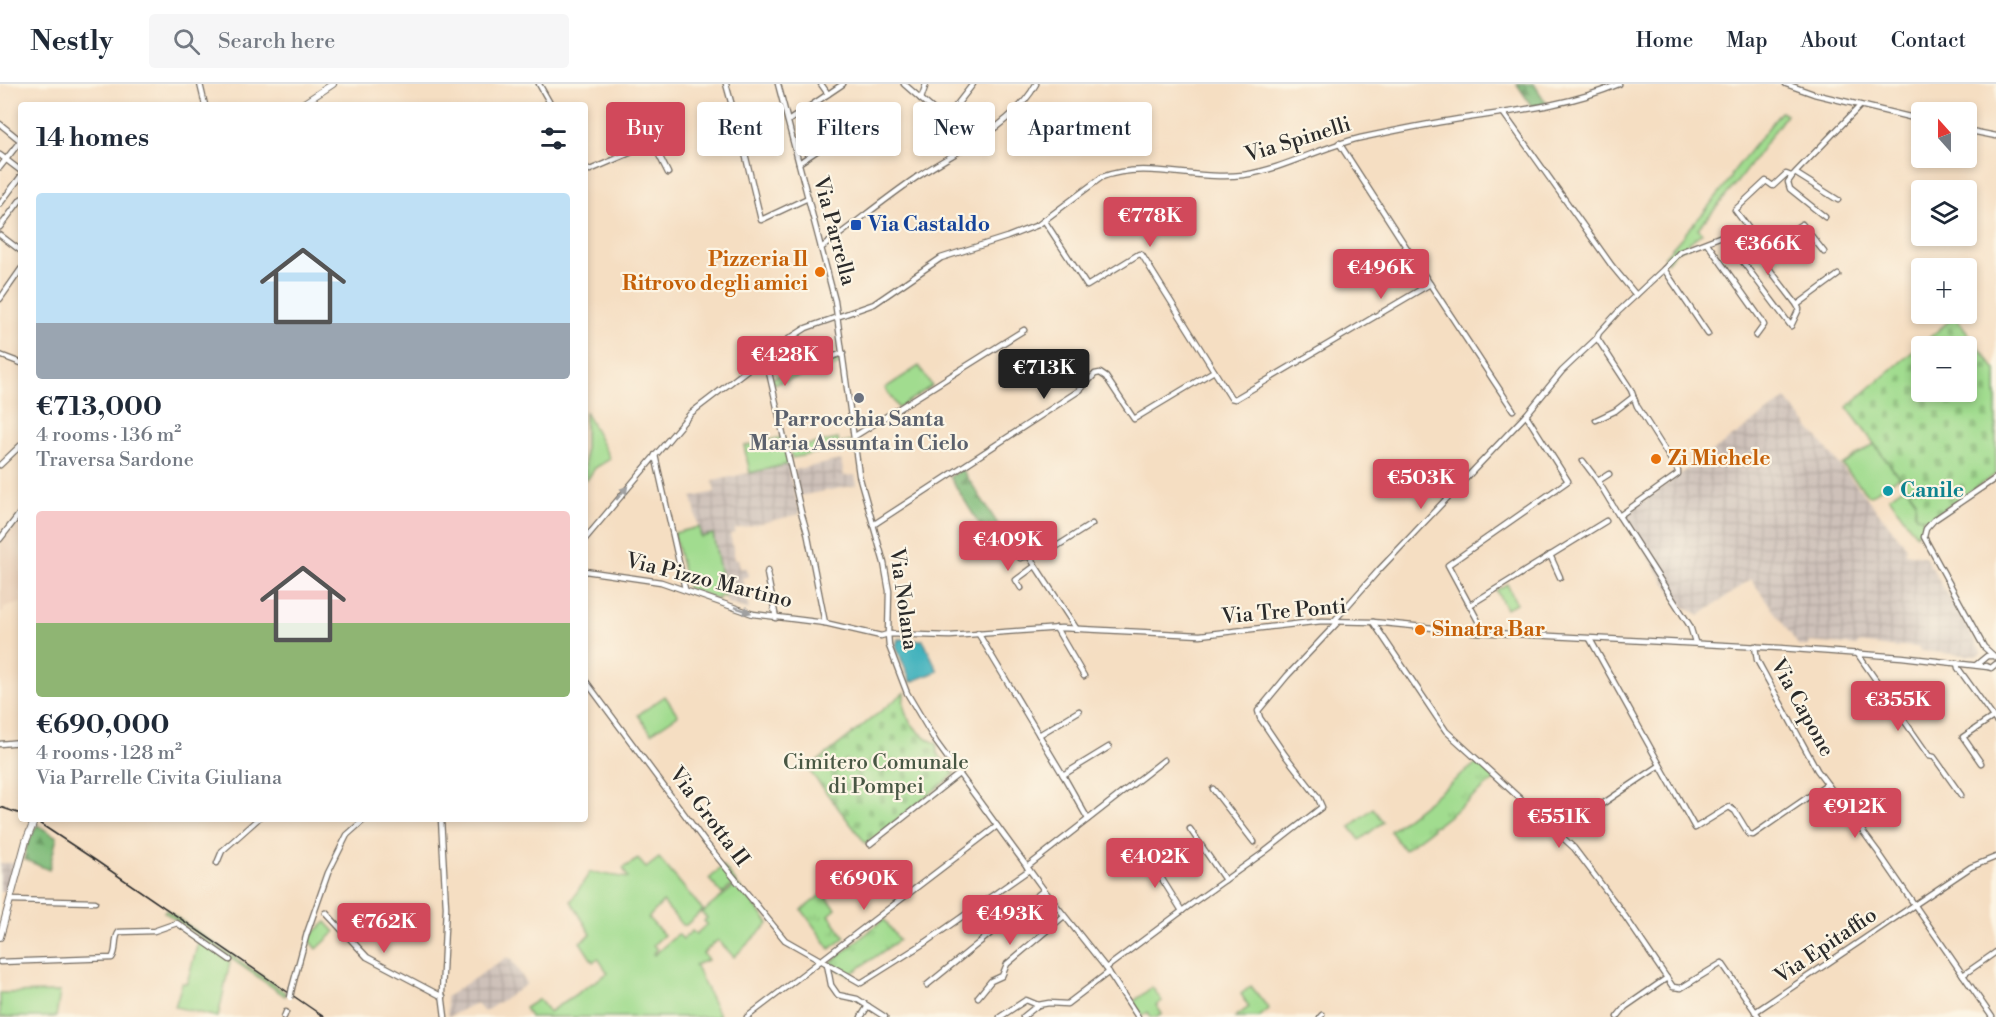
<!DOCTYPE html>
<html lang="en">
<head>
<meta charset="utf-8">
<style>
	body { margin:0; font-family:"Libre Bodoni",serif; background:#f6f6f7; color:#1f2937; height:100vh; display:flex; flex-direction:column; font-size:22px; white-space:nowrap }
	* { box-sizing:border-box; margin:0 }
	p { font-size:20px; color:#747a83 }
	.icon { flex:none; width:33px; height:33px; fill:none; stroke:currentColor; stroke-width:2; stroke-linecap:round; stroke-linejoin:round }
	.map { position:relative; flex:1; overflow:hidden }
	.details { position:absolute; left:18px; top:18px; width:570px; height:720px; display:flex; flex-direction:column; background:#fff; border-radius:6px; box-shadow:0 3px 9px #0003 }
	.details>* { flex:none }
	.hud { position:absolute; left:606px; top:18px; width:570px; height:54px; display:flex; gap:12px }
	.needle { width:39px; rotate:339deg }
	.fabs { position:absolute; left:1911px; top:18px; display:grid; gap:12px }
	.fabs a { display:grid; place-items:center; width:66px; height:66px; border-radius:6px; background:#fff; box-shadow:0 3px 9px #0003; font-size:30px }
	.price { position:absolute; translate:-50% -51px; padding:0 14px; border-radius:6px; background:#d1495b; color:#fff; font-size:20px; line-height:39px; filter:drop-shadow(0 2px 3px #0008) }
	.price::after { content:''; position:absolute; left:50%; top:36px; width:18px; height:14px; margin-left:-9px; background:inherit; clip-path:polygon(0 0,100% 0,50% 100%) }
	.price.current { background:#222; color:#fff }
	ul { padding:0; list-style:none }
	li { display:grid; align-content:center; gap:12px; height:318px; padding:0 18px }
	li span { display:grid; place-items:center; height:186px; border-radius:6px; color:#555 }
	li>.icon { margin-inline-start:auto }
	span .icon { width:108px; height:108px; fill:#fffc; stroke-width:1 }
	li b { font-size:26px }
	h2 { display:flex; justify-content:space-between; align-items:center; height:72px; padding:0 18px; font-size:26px }
	.chip { padding:0 21px; border-radius:6px; background:#fff; box-shadow:0 3px 9px #0003; font-size:21px; line-height:54px }
	.chip.current { background:#d1495b; color:#fff }
	header { display:flex; align-items:center; gap:36px; box-sizing:border-box; height:84px; padding:0 30px; background:#fff; border-bottom:2px solid #e0e1e3 }
	header strong { font-size:28px }
	nav { display:flex; gap:33px; margin-inline-start:auto; font-size:21px }
	.search { width:420px; height:54px; background:#f6f6f7; display:flex; align-items:center; gap:15px; box-sizing:border-box; padding:0 21px; border-radius:6px; color:#747a83; font-size:22px }
	.map>svg:first-child { display:block }
	.built { fill:#e9ceb6 }
	.industrial { fill:url(#industrial-grid) }
	.green { fill:#a1dc8f; stroke:#66845d; stroke-width:1.5 }
	.forest { fill:url(#forest-firs); stroke:#567452; stroke-width:1.5 }
	.cemetery { fill:url(#cemetery-stones); stroke:#66845d; stroke-width:1.5; fill-rule:evenodd }
	.park { fill:url(#park-tufts); stroke:#66845d; stroke-width:1.5 }
	.water { fill:#43b2bd; stroke:#376e74; stroke-width:1.5 }
	.lines { fill:none; stroke-linecap:round; stroke-linejoin:round }
	.minor-tunnel { stroke:#cdbaa4; stroke-width:4.5; stroke-dasharray:4.5 2; stroke-linecap:butt }
	.minor-casing { stroke:#726a60; stroke-width:7 }
	.major-casing { stroke:#726a60; stroke-width:8 }
	.minor { stroke:#fff; stroke-width:4.5 }
	.major { stroke:#fff; stroke-width:6 }
	.rail { stroke:#2b2b2b; stroke-width:1.5 }
	.minor-bridge-casing { stroke:#726a60; stroke-width:7; stroke-linecap:butt }
	.minor-bridge { stroke:#fff; stroke-width:4.5 }
	.oneway { fill:#a0a0a0 }
	.transit-dot { fill:#1a4fb4; stroke:#fcf5e5; stroke-width:2 }
	.food-dot { fill:#e8710a; stroke:#fcf5e5; stroke-width:2 }
	.worship-dot { fill:#6b7280; stroke:#fcf5e5; stroke-width:2 }
	.culture-dot { fill:#0f9aa8; stroke:#fcf5e5; stroke-width:2 }
	.labels { text-anchor:middle; dominant-baseline:central; stroke-width:4.5; stroke-linejoin:round; paint-order:stroke }
	.street-label { font-size:21px; fill:#2b2b2b; stroke:#fcf5e5 }
	.transit-label { font-size:21px; font-weight:bold; fill:#164399; stroke:#fcf5e5; text-anchor:start }
	.food-label { font-size:21px; font-weight:bold; fill:#c56008; stroke:#fcf5e5; text-anchor:start }
	.worship-label { font-size:21px; font-weight:bold; fill:#5b616d; stroke:#fcf5e5 }
	.culture-label { font-size:21px; font-weight:bold; fill:#0d838f; stroke:#fcf5e5; text-anchor:start }
	.park-label { font-size:21px; fill:#485744; stroke:#fcf5e5 }
</style>
</head>
<body>
<header>
<strong>Nestly</strong>
<div class="search"><svg class="icon" aria-label="search" viewBox="0 0 24 24"><circle cx="10" cy="10" r="6"/><path d="M15 15l6 6"/></svg>Search here</div>
<nav><a>Home</a><a>Map</a><a>About</a><a>Contact</a></nav>
</header>
<div class="map">
<svg width="1996" height="933" viewBox="0 0 1996 933">
	<defs>
		<pattern id="industrial-grid" width="8" height="8" patternUnits="userSpaceOnUse" patternTransform="scale(1.5)"><rect width="8" height="8" fill="#cec1b9"/><path d="M0 4h8M4 0v8" fill="none" stroke="#b1a69f"/></pattern>
		<pattern id="forest-firs" width="22" height="20" patternUnits="userSpaceOnUse" patternTransform="scale(1.5)"><rect width="22" height="20" fill="#80bc7a"/><path d="M5 1l3.5 6h-7zM16 11l3.5 6h-7z" fill="#699964"/></pattern>
		<pattern id="cemetery-stones" width="16" height="16" patternUnits="userSpaceOnUse" patternTransform="scale(1.5)"><rect width="16" height="16" fill="#a1dc8f"/><path d="M2 7V4a2 2 0 0 1 4 0v3zM10 15v-3a2 2 0 0 1 4 0v3z" fill="#8bbd7c"/></pattern>
		<pattern id="park-tufts" width="24" height="20" patternUnits="userSpaceOnUse" patternTransform="scale(1.5)"><rect width="24" height="20" fill="#a1dc8f"/><path d="M3 7l-1-3M5 7V3M7 7l1-3M15 17l-1-3M17 17v-4M19 17l1-3" fill="none" stroke="#8bbd7c"/></pattern>
	</defs>
	<rect width="100%" height="100%" fill="#fcf5e5"/>
	<filter id="ink" filterUnits="userSpaceOnUse"><feTurbulence type="fractalNoise" baseFrequency=".0167" numOctaves="2"/><feDisplacementMap in="SourceGraphic" scale="12" xChannelSelector="R" yChannelSelector="G"/><feConvolveMatrix kernelMatrix="1 2 1 2 8 2 1 2 1" color-interpolation-filters="sRGB"/></filter>
	<filter id="wash" filterUnits="userSpaceOnUse"><feTurbulence type="fractalNoise" baseFrequency=".008" numOctaves="4" result="noise"/><feDisplacementMap in="SourceGraphic" scale="24" xChannelSelector="R" yChannelSelector="G"/><feGaussianBlur stdDeviation="1.35" result="paint"/><feColorMatrix in="noise" values="0 0 0 0 0 0 0 0 0 0 0 0 0 0 0 0 0 1.4 0 .05"/><feComposite in="paint" operator="in"/></filter>
	<g filter="url(#wash)">
		<rect width="100%" height="100%" fill="#f5dec2"/>
		<g class="built">
			<path d="M833 237 838 256 798 274 787 257 806 245 817 241 819 244 825 238Z"/>
			<path d="M21 432V519L3 524 4 528 0 529V459Z"/>
		</g>
		<g class="industrial">
			<path d="M1786 315 1906 462 1905 469 1925 472 1982 569 1977 572 1920 567 1919 563 1899 562 1898 564 1858 559 1857 562 1810 558 1809 562H1799L1751 495 1699 532 1694 528 1682 522 1675 514 1622 432Z"/>
			<path d="M841 376 844 392 855 391 857 401 799 412 794 386Z"/>
			<path d="M789 380 791 387 789 388 800 430 735 445V449L730 450 735 475H738L740 485 746 483 749 492 742 494 749 526 727 519 713 451 701 453 692 413 715 408 713 397Z"/>
			<path d="M0 779H17L10 807H0Z"/>
			<path d="M507 873 511 875 527 900 484 928 476 919 448 933 446 913Z"/>
		</g>
		<g class="green">
			<path d="M1781 28 1786 31C1758 70 1731 109 1698 144L1702 149 1687 160 1688 163 1678 166 1667 178 1664 173 1705 127 1731 94 1732 89Z"/>
			<path d="M840 272 841 279 833 283 774 300 772 294Z"/>
			<path d="M919 282 932 302 898 324 885 304Z"/>
			<path d="M585 327 610 375 595 384 587 396 585 395Z"/>
			<path d="M783 353 789 380 750 389 744 362Z"/>
			<path d="M838 355 839 360 851 358V362L792 374 789 365Z"/>
			<path d="M1874 360 1899 393 1871 411H1868L1842 381Z"/>
			<path d="M1905 402 1916 417 1915 429 1922 434 1924 440 1916 451 1889 413Z"/>
			<path d="M699 443 701 453 713 450 725 513 719 512V516L687 504 674 449Z"/>
			<path d="M1507 500 1516 519 1506 525 1496 506Z"/>
			<path d="M665 612 678 631 651 649 638 631Z"/>
			<path d="M1373 724 1383 738 1360 756 1350 743Z"/>
			<path d="M659 774 703 826 686 841H682L663 818 648 834 664 851 653 861 657 865 653 870 654 871 678 850 683 855 692 847 696 850 707 840 704 837 707 834 702 829 737 800 769 839 734 873 718 856 703 869 708 876 695 881 720 933H530L525 924 539 915 549 928 608 889 598 874 593 878 580 858 591 850 571 817 590 788 628 794 623 784 638 775 646 784Z"/>
			<path d="M723 782 736 798 722 810 709 795Z"/>
			<path d="M166 826 286 909 285 912 164 828Z"/>
			<path d="M326 838 335 848 317 865 308 854Z"/>
			<path d="M199 855 230 878 218 933 175 923 182 899H187Z"/>
			<path d="M1251 902 1269 925 1259 933H1235L1249 923 1241 910Z"/>
			<path d="M1152 903 1162 917 1156 921 1162 930 1157 933H1151L1148 928 1142 932 1133 918Z"/>
			<path d="M60 908 56 933H0V909Z"/>
		</g>
		<g class="forest">
			<path d="M1517 0H1534L1547 20 1532 23Z"/>
			<path d="M962 385 1005 451 991 459 950 393Z"/>
			<path d="M37 741 57 753 49 786 24 775 27 761Z"/>
		</g>
		<g class="cemetery">
			<path d="M1955 232 1996 286V390L1929 435 1918 433 1915 429 1916 416 1847 323ZM1922 262H1966V308H1922Z"/>
			<path d="M905 608C898 631 918 651 937 660V669L955 690 866 760 808 685Z"/>
		</g>
		<g class="park">
			<path d="M1478 678 1495 694 1494 696 1437 741 1432 742V745L1404 766 1390 747Z"/>
			<path d="M823 809 836 825 829 831 845 853 830 865 802 826Z"/>
			<path d="M884 835 899 856 849 891 829 880Z"/>
		</g>
		<path class="water" d="M898 555 923 556 938 587 911 598 896 562Z"/>
	</g>
	<g filter="url(#ink)">
		<g class="lines">
			<path class="minor-tunnel" d="M1254 758 1259 764"/>
			<g class="minor-casing">
				<g id="minor">
					<path d="M200 0 205 21"/>
					<path d="M539 0 551 21"/>
					<path d="M726 0 736 36"/>
					<path d="M778 0 835 217 859 391 884 479 889 507 888 550 889 562 907 609 936 658 1044 806 1106 884 1138 933"/>
					<path d="M821 0 828 10"/>
					<path d="M904 0 945 36 963 64"/>
					<path d="M1786 0 1814 10 1922 36"/>
					<path d="M921 15 926 0"/>
					<path d="M814 23 816 22 824 35"/>
					<path d="M1504 30 1612 182 1636 211"/>
					<path d="M811 34 808 28 814 23 813 22"/>
					<path d="M945 36 973 0"/>
					<path d="M788 37 843 0"/>
					<path d="M0 40 21 57"/>
					<path d="M1966 46 1996 52"/>
					<path d="M742 57 761 136 808 114"/>
					<path d="M0 71 21 87"/>
					<path d="M799 79 827 60"/>
					<path d="M0 83 21 56"/>
					<path d="M585 83 590 86 653 59 668 89"/>
					<path d="M1793 91 1788 98 1790 105 1825 133"/>
					<path d="M1791 92 1786 90 1773 102 1766 97 1735 126 1764 165 1802 140 1824 168"/>
					<path d="M1838 116 1795 89 1860 22"/>
					<path d="M0 120 21 92"/>
					<path d="M1044 136 1087 202 1139 170 1142 171 1231 314 1235 315 1430 200 1339 59"/>
					<path d="M0 143 21 115"/>
					<path d="M0 151 21 167"/>
					<path d="M1707 159 1761 235 1764 241 1756 252"/>
					<path d="M1760 160 1742 173 1743 178 1791 242 1799 225 1797 221"/>
					<path d="M821 164C852 142 882 117 914 95 952 69 1014 42 1036 0"/>
					<path d="M1764 165 1758 170 1797 221 1838 191"/>
					<path d="M1664 185 1619 227 1599 249 1597 254 1631 306 1637 322 1678 387V390L1619 432 1690 542 1695 558"/>
					<path d="M1430 200 1513 326"/>
					<path d="M0 215 21 185"/>
					<path d="M1708 250 1664 185 1680 168 1722 152 1742 173"/>
					<path d="M0 271 21 279"/>
					<path d="M765 271 801 428 807 448 825 539"/>
					<path d="M803 283 843 269"/>
					<path d="M1596 336 1615 327 1633 313"/>
					<path d="M855 352 1024 246"/>
					<path d="M655 371 685 505"/>
					<path d="M1583 377 1598 397"/>
					<path d="M0 381 21 361"/>
					<path d="M1609 390 1598 397 1619 432"/>
					<path d="M873 441 1080 306 1095 290 1100 289 1106 293 1134 335 1214 287"/>
					<path d="M0 455 21 428"/>
					<path d="M585 455 691 329 781 260 806 244 874 220 941 174 1007 153 1038 141 1102 93C1147 76 1196 97 1243 91 1284 85 1321 63 1360 54 1393 47 1426 40 1459 35 1514 27 1568 22 1619 0"/>
					<path d="M1012 463 1020 474 1029 472 1076 544"/>
					<path d="M1550 471 1560 493"/>
					<path d="M1029 472 1040 467 1043 460 1051 459 1054 464 1092 440"/>
					<path d="M768 486 767 489 776 534"/>
					<path d="M585 487 661 498 753 530 825 539 881 552 888 550 950 552 1061 544 1200 551 1322 537 1373 538 1474 548 1780 564 1902 573 1988 583"/>
					<path d="M1021 504 1016 496 1035 482"/>
					<path d="M1470 521 1606 437"/>
					<path d="M1334 537 1378 487 1526 331"/>
					<path d="M1373 538 1446 647 1574 764 1620 825 1673 903 1681 904 1722 879 1759 933"/>
					<path d="M1056 544 1084 592"/>
					<path d="M1484 548 1448 481 1568 397 1526 331 1562 287 1597 254"/>
					<path d="M978 549 1063 691"/>
					<path d="M1590 555 1695 744 1729 723 1735 727 1749 750 1753 751 1827 700"/>
					<path d="M1755 562 1757 576 1817 686 1878 768 1992 933"/>
					<path d="M1857 569 1929 672 1934 673 1961 711"/>
					<path d="M1995 573 1984 563 1924 453 1926 445 1934 436 1996 394"/>
					<path d="M1957 579 1958 584 1996 637"/>
					<path d="M1976 581 1987 572H1994"/>
					<path d="M1986 582 1991 584 1996 580"/>
					<path d="M585 596 705 758 785 856 861 899 926 858 1029 786"/>
					<path d="M1039 651 1079 627"/>
					<path d="M0 660 21 658"/>
					<path d="M1981 679 1963 653 1993 633"/>
					<path d="M1213 705 1254 758"/>
					<path d="M441 735 446 823 442 909 445 933"/>
					<path d="M1088 735 1063 691 1109 663"/>
					<path d="M1190 745 1225 796"/>
					<path d="M1559 749 1659 682"/>
					<path d="M870 760 960 689"/>
					<path d="M1147 771 1182 827"/>
					<path d="M217 779 222 767 258 735"/>
					<path d="M1027 783 1164 676"/>
					<path d="M10 816 95 818"/>
					<path d="M326 829 367 873 443 913"/>
					<path d="M0 878 112 874C118 866 113 855 119 848L154 847 177 839 230 876"/>
					<path d="M827 880 831 901 838 911 857 915 885 933"/>
					<path d="M1106 884 1190 821 1263 769 1322 723 1317 712 1285 671 1260 634 1258 627 1287 592 1338 538"/>
					<path d="M1963 891 1996 868"/>
					<path d="M927 901 1044 806"/>
					<path d="M292 904 307 849 328 789 347 751 365 735"/>
					<path d="M978 913 991 897 1002 892 1007 880 1064 832"/>
					<path d="M1755 928 1956 793 1971 783 1996 773"/>
					<path d="M284 933 286 928"/>
					<path d="M747 933 997 742"/>
					<path d="M861 933 868 922"/>
					<path d="M1000 933 1026 916 1038 921 1049 919 1067 920 1109 888"/>
					<path d="M1023 933 1038 921"/>
					<path d="M1320 933 1322 931"/>
					<path d="M1617 933 1625 923 1667 894"/>
				</g>
			</g>
			<g class="major-casing">
				<g id="major">
					<path d="M301 21 333 0"/>
					<path d="M0 853 26 757 33 740"/>
				</g>
			</g>
			<use href="#minor" class="minor"/>
			<use href="#major" class="major"/>
			<g class="rail">
				<path d="M0 723 21 730"/>
				<path d="M33 735 95 776 324 933"/>
			</g>
			<g class="minor-bridge-casing">
				<path id="minor-bridge" d="M290 914 292 904"/>
			</g>
			<use href="#minor-bridge" class="minor-bridge"/>
		</g>
		<defs><path id="oneway-solid" d="M-6-.8H1V-3.2L6.5 0L1 3.2V.8H-6Z" transform="scale(1.5)"/></defs>
		<g class="oneway">
			<use href="#oneway-solid" transform="translate(622 409) rotate(-50)"/>
			<use href="#oneway-solid" transform="translate(743 526) rotate(19)"/>
		</g>
	</g>
	<rect class="transit-dot" x="850" y="135" width="12" height="12" rx="3"/>
	<g class="food-dot">
		<circle cx="820" cy="188" r="6"/>
		<circle cx="1656" cy="375" r="6"/>
		<circle cx="1420" cy="546" r="6"/>
	</g>
	<circle class="worship-dot" cx="859" cy="314" r="6"/>
	<circle class="culture-dot" cx="1888" cy="407" r="6"/>
	<g class="labels">
		<g class="street-label">
			<text transform="translate(1298 56) rotate(-17)">Via Spinelli</text>
			<text transform="translate(834 147) rotate(75)">Via Parrella</text>
			<text transform="translate(709 497) rotate(14)">Via Pizzo Martino</text>
			<text transform="translate(903 515) rotate(82)">Via Nolana</text>
			<text transform="translate(1284 528) rotate(-5)">Via Tre Ponti</text>
			<text transform="translate(1802 624) rotate(61)">Via Capone</text>
			<text transform="translate(709 733) rotate(53)">Via Grotta II</text>
			<text transform="translate(1826 862) rotate(-34)">Via Epitaffio</text>
		</g>
		<g class="transit-label">
			<text x="868" y="141">Via Castaldo</text>
		</g>
		<g class="food-label">
			<text x="808" y="176" text-anchor="end">Pizzeria Il<tspan x="808" dy="24">Ritrovo degli amici</tspan></text>
			<text x="1668" y="375">Zi Michele</text>
			<text x="1432" y="546">Sinatra Bar</text>
		</g>
		<g class="worship-label">
			<text x="859" y="336">Parrocchia Santa<tspan x="859" dy="24">Maria Assunta in Cielo</tspan></text>
		</g>
		<g class="culture-label">
			<text x="1900" y="407">Canile</text>
		</g>
		<g class="park-label">
			<text x="876" y="679">Cimitero Comunale<tspan x="876" dy="24">di Pompei</tspan></text>
		</g>
	</g>
</svg>
<div class="fabs">
<a><svg class="needle" viewBox="-14 -14 28 28"><path d="M0-13l5 13h-10z" fill="#e53935"/><path d="M0 13l5-13h-10z" fill="#747a83"/></svg></a>
<a><svg class="icon" aria-label="layers" viewBox="0 0 24 24"><path d="M12 4l9 5-9 5-9-5zM3 14l9 5 9-5"/></svg></a>
<a>+</a>
<a>−</a>
</div>
<b class="price" style="left:1150px;top:164px">€778K</b>
<b class="price" style="left:1768px;top:192px">€366K</b>
<b class="price" style="left:1381px;top:216px">€496K</b>
<b class="price" style="left:785px;top:303px">€428K</b>
<b class="price current" style="left:1044px;top:316px">€713K</b>
<b class="price" style="left:1421px;top:426px">€503K</b>
<b class="price" style="left:1008px;top:488px">€409K</b>
<b class="price" style="left:1898px;top:648px">€355K</b>
<b class="price" style="left:1855px;top:755px">€912K</b>
<b class="price" style="left:1559px;top:765px">€551K</b>
<b class="price" style="left:1155px;top:805px">€402K</b>
<b class="price" style="left:864px;top:827px">€690K</b>
<b class="price" style="left:1010px;top:862px">€493K</b>
<b class="price" style="left:384px;top:870px">€762K</b>
<div class="hud">
<a class="chip current">Buy</a>
<a class="chip">Rent</a>
<a class="chip">Filters</a>
<a class="chip">New</a>
<a class="chip">Apartment</a>
</div>
<section class="details">
<h2>14 homes<svg class="icon" aria-label="filters" viewBox="0 0 24 24"><path d="M4 7h16M4 17h16"/><circle cx="9" cy="7" r="2"/><circle cx="15" cy="17" r="2"/></svg></h2>
<ul>
<li><span style="background:linear-gradient(#bfe0f5 70%,#9aa5b1 0)"><svg class="icon" aria-label="home" viewBox="0 0 24 24"><path d="M3 11l9-7 9 7M6 9v11h12V9"/></svg></span><div><b>€713,000</b><p>4 rooms · 136 m²</p><p>Traversa Sardone</p></div></li>
<li><span style="background:linear-gradient(#f6c9c9 60%,#8fb573 0)"><svg class="icon" aria-label="home" viewBox="0 0 24 24"><path d="M3 11l9-7 9 7M6 9v11h12V9"/></svg></span><div><b>€690,000</b><p>4 rooms · 128 m²</p><p>Via Parrelle Civita Giuliana</p></div></li>
</ul>
</section>
</div>
</body>
</html>
